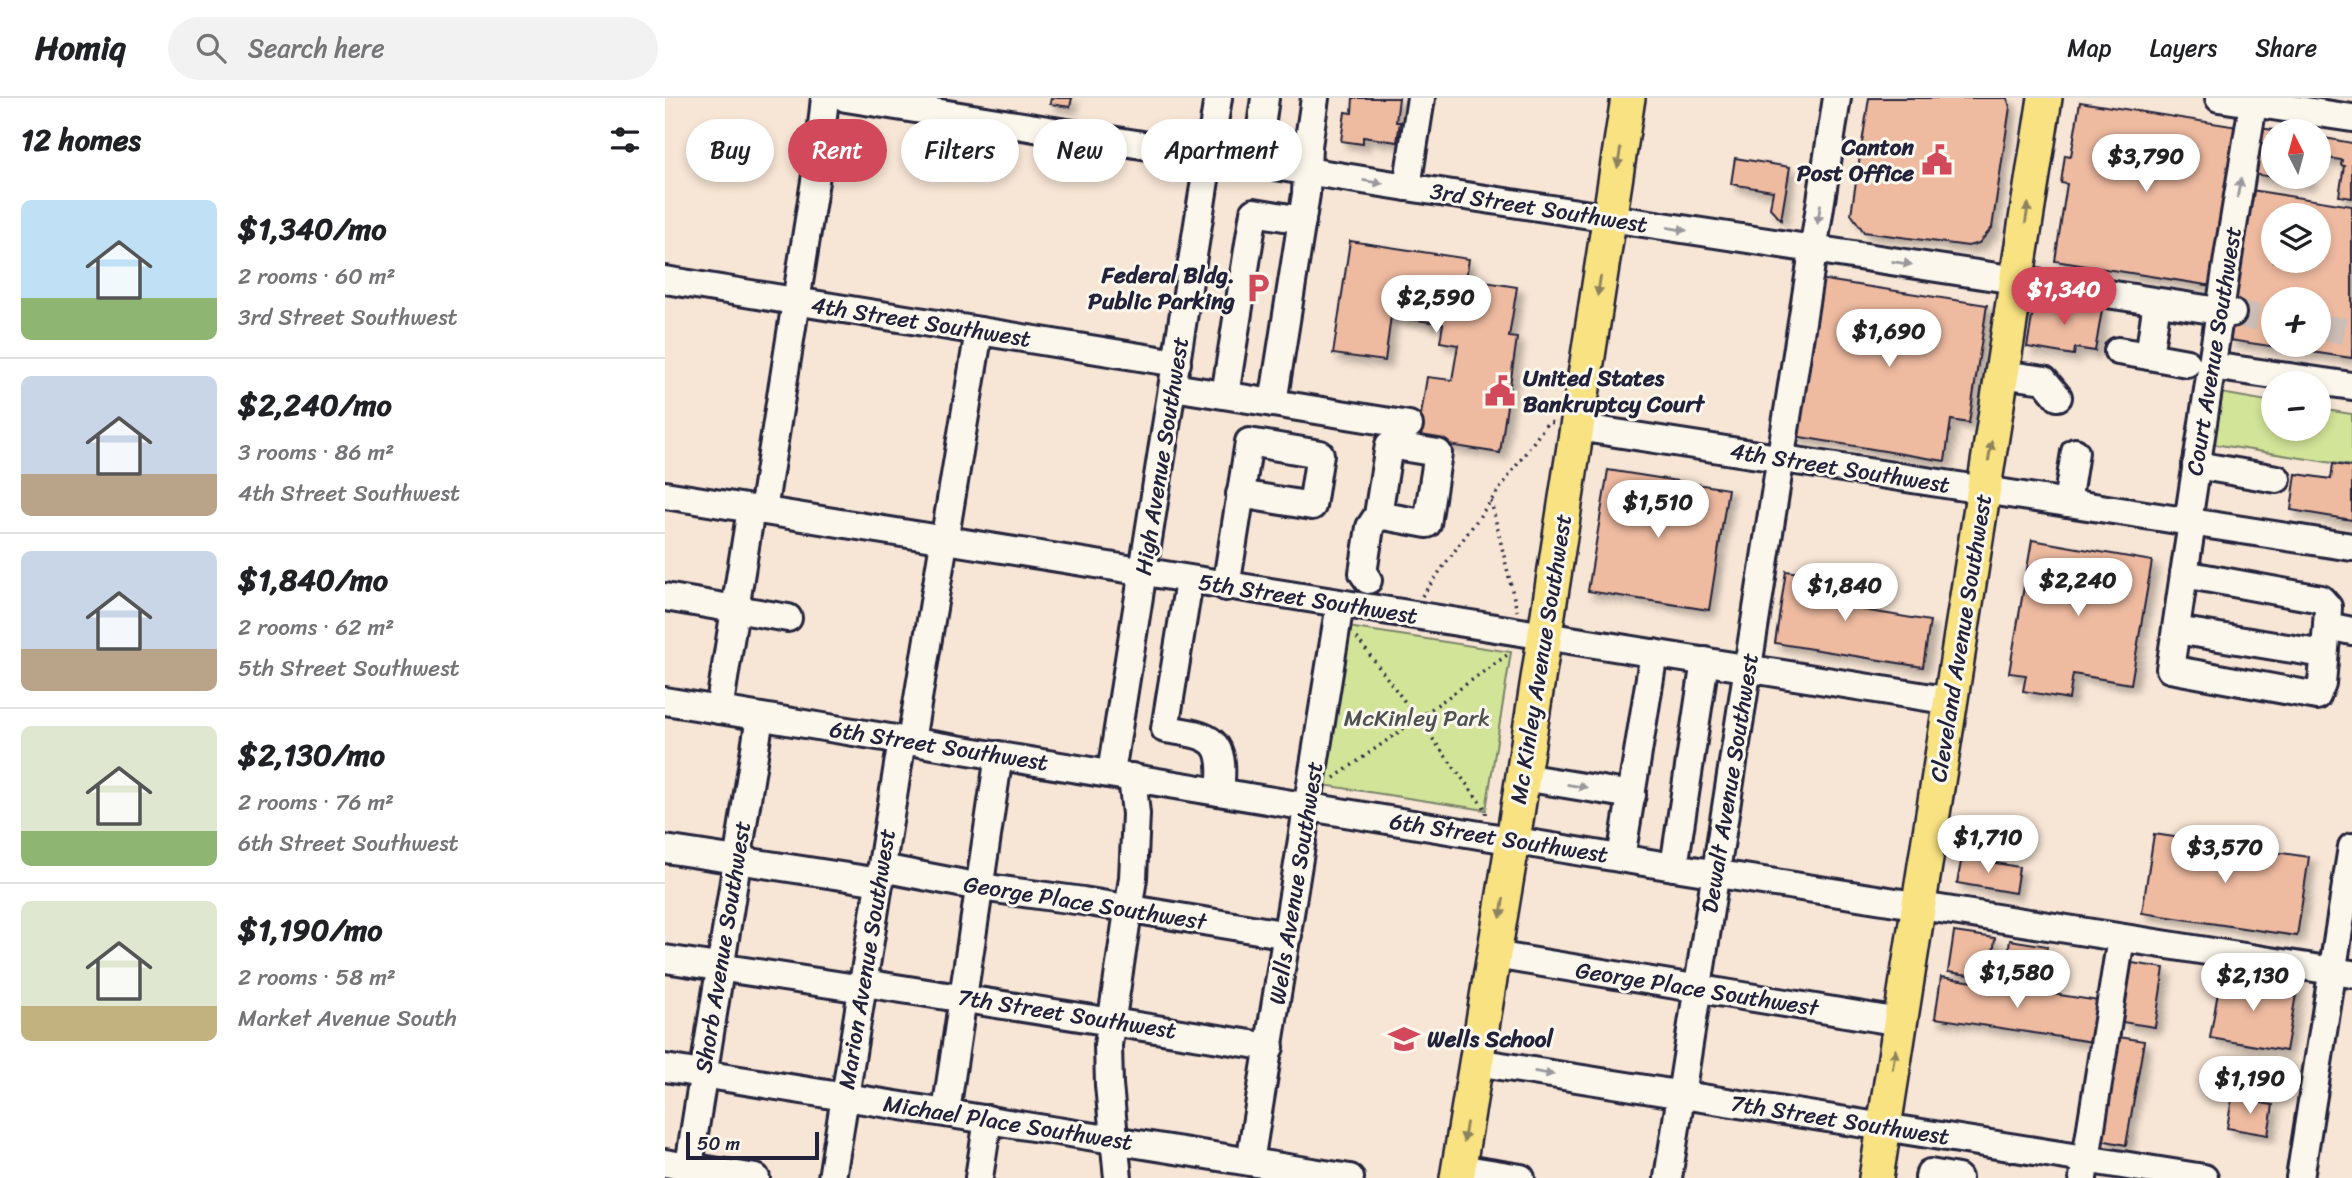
<!DOCTYPE html>
<html lang="en">
<head>
<meta charset="utf-8">
<style>
	body { margin:0; font-family:Sriracha,sans-serif; background:#f2f2f2; color:#202124; height:100vh; display:flex; flex-direction:column; font-size:26px; white-space:nowrap }
	* { box-sizing:border-box; margin:0 }
	p { font-size:23px; color:#757577 }
	.icon { flex:none; width:38px; height:38px; fill:none; stroke:currentColor; stroke-width:2; stroke-linecap:round; stroke-linejoin:round }
	.map { position:relative; flex:1; overflow:hidden }
	.sheet { display:flex; flex-direction:column; background:#fff; width:665px }
	.sheet>* { flex:none }
	.guide { position:absolute; left:21px; top:21px; width:665px; height:63px; display:flex; gap:14px }
	.needle { width:46px; rotate:354deg }
	.tools { position:absolute; left:1596px; top:21px; display:grid; gap:14px }
	.tools a { display:grid; place-items:center; width:70px; height:70px; border-radius:50%; background:#fff; box-shadow:0 4px 10px #0003; font-size:35px }
	.scale { position:absolute; left:21px; bottom:18px; width:133px; box-sizing:border-box; padding-left:7px; border:4px solid #22223b; border-top:0; font-size:19px; line-height:24px; white-space:nowrap; color:#22223b; -webkit-text-stroke:5px #fbf7ec; paint-order:stroke }
	.price { position:absolute; translate:-50% -60px; padding:0 16px; border-radius:24px; background:#fff; color:#222; font-size:23px; line-height:46px; filter:drop-shadow(0 2px 4px #0008) }
	.price::after { content:''; position:absolute; left:50%; top:42px; width:21px; height:16px; margin-left:-10px; background:inherit; clip-path:polygon(0 0,100% 0,50% 100%) }
	.price.current { background:#d1495b; color:#fff }
	ul { padding:0; list-style:none }
	li { display:flex; align-items:center; gap:21px; height:175px; padding:0 21px }
	li+li { border-top:2px solid #e0e0e0 }
	li span { display:grid; place-items:center; flex:none; width:196px; height:140px; border-radius:10px; color:#555 }
	li>.icon { margin-inline-start:auto }
	span .icon { width:84px; height:84px; fill:#fffc; stroke-width:1 }
	li b { font-size:30px }
	h2 { display:flex; justify-content:space-between; align-items:center; height:84px; padding:0 21px; font-size:30px }
	.pill { padding:0 24px; border-radius:32px; background:#fff; box-shadow:0 4px 10px #0003; font-size:24px; line-height:63px }
	.pill.current { background:#d1495b; color:#fff }
	header { display:flex; align-items:center; gap:42px; box-sizing:border-box; height:98px; padding:0 35px; background:#fff; border-bottom:2px solid #e0e0e0 }
	header strong { font-size:33px }
	nav { display:flex; gap:38px; margin-inline-start:auto; font-size:24px }
	.search { width:490px; height:63px; background:#f2f2f2; display:flex; align-items:center; gap:18px; box-sizing:border-box; padding:0 24px; border-radius:38px; color:#757577; font-size:26px }
	main { display:flex; flex:1; min-height:0 }
	.map>svg:first-child { display:block }
	.green { fill:#d2e498; stroke:#7a836a; stroke-width:2 }
	.building { fill:#eebaa0; stroke:#22223b; stroke-width:2; fill-rule:evenodd; filter:url(#shadow) }
	.lines { fill:none; stroke-linecap:round; stroke-linejoin:round }
	.minor-tunnel { stroke:#ccbeb6; stroke-width:26; stroke-dasharray:26 13; stroke-linecap:butt }
	.minor-casing { stroke:#22223b; stroke-width:32 }
	.major-casing { stroke:#22223b; stroke-width:38 }
	.path { stroke:#22223b; stroke-width:3.5; stroke-dasharray:2 5; stroke-linecap:butt }
	.minor { stroke:#fbf7ec; stroke-width:26 }
	.major { stroke:#f8e281; stroke-width:33 }
	.oneway { fill:#8d825e }
	.oneway2 { fill:#99979c }
	.labels { text-anchor:middle; dominant-baseline:central; stroke-width:6; stroke-linejoin:round; paint-order:stroke }
	.poi-label { font-size:23px; font-weight:bold; fill:#22223b; stroke:#fbf7ec; text-anchor:end }
	.street-label { font-size:23px; fill:#22223b; stroke:#fbf7ec }
	.park-label { font-size:23px; fill:#4e5252; stroke:#fbf7ec }
</style>
</head>
<body>
<header>
<strong>Homiq</strong>
<div class="search"><svg class="icon" aria-label="search" viewBox="0 0 24 24"><circle cx="10" cy="10" r="6"/><path d="M15 15l6 6"/></svg>Search here</div>
<nav><a>Map</a><a>Layers</a><a>Share</a></nav>
</header>
<main>
<section class="sheet">
<h2>12 homes<svg class="icon" aria-label="filters" viewBox="0 0 24 24"><path d="M4 7h16M4 17h16"/><circle cx="9" cy="7" r="2"/><circle cx="15" cy="17" r="2"/></svg></h2>
<ul>
<li><span style="background:linear-gradient(#bfe0f5 70%,#8fb573 0)"><svg class="icon" aria-label="home" viewBox="0 0 24 24"><path d="M3 11l9-7 9 7M6 9v11h12V9"/></svg></span><div><b>$1,340/mo</b><p>2 rooms · 60 m²</p><p>3rd Street Southwest</p></div></li>
<li><span style="background:linear-gradient(#c9d6e8 70%,#b9a48a 0)"><svg class="icon" aria-label="home" viewBox="0 0 24 24"><path d="M3 11l9-7 9 7M6 9v11h12V9"/></svg></span><div><b>$2,240/mo</b><p>3 rooms · 86 m²</p><p>4th Street Southwest</p></div></li>
<li><span style="background:linear-gradient(#c9d6e8 70%,#b9a48a 0)"><svg class="icon" aria-label="home" viewBox="0 0 24 24"><path d="M3 11l9-7 9 7M6 9v11h12V9"/></svg></span><div><b>$1,840/mo</b><p>2 rooms · 62 m²</p><p>5th Street Southwest</p></div></li>
<li><span style="background:linear-gradient(#dfe7d0 75%,#8fb573 0)"><svg class="icon" aria-label="home" viewBox="0 0 24 24"><path d="M3 11l9-7 9 7M6 9v11h12V9"/></svg></span><div><b>$2,130/mo</b><p>2 rooms · 76 m²</p><p>6th Street Southwest</p></div></li>
<li><span style="background:linear-gradient(#dfe7d0 75%,#c2b280 0)"><svg class="icon" aria-label="home" viewBox="0 0 24 24"><path d="M3 11l9-7 9 7M6 9v11h12V9"/></svg></span><div><b>$1,190/mo</b><p>2 rooms · 58 m²</p><p>Market Avenue South</p></div></li>
</ul>
</section>
<div class="map">
<svg width="1687" height="1080" viewBox="0 0 1687 1080">
	<defs>
		<filter id="shadow"><feDropShadow dx="6" dy="6" stdDeviation="3.5" flood-color="#0004"/></filter>
	</defs>
	<rect width="100%" height="100%" fill="#f7e5d5"/>
	<filter id="ink" filterUnits="userSpaceOnUse"><feTurbulence type="fractalNoise" baseFrequency=".0143" numOctaves="2"/><feDisplacementMap in="SourceGraphic" scale="14" xChannelSelector="R" yChannelSelector="G"/><feConvolveMatrix kernelMatrix="1 2 1 2 8 2 1 2 1" color-interpolation-filters="sRGB"/></filter>
	<g filter="url(#ink)">
		<g class="green">
			<path d="M1556 295 1608 304V331H1654V311L1687 316V368L1548 346Z"/>
			<path d="M683 529 846 554 821 712 658 687Z"/>
		</g>
		<g class="building">
			<path d="M386 0H407L405 9 385 6Z"/>
			<path d="M688 0H734L731 24H735L732 44 698 39V46L676 43 680 14 687 15Z"/>
			<path d="M1204 0H1342L1345 9 1327 130 1314 145 1303 148 1199 134 1186 116Z"/>
			<path d="M1415 4 1573 29 1548 188 1390 163 1402 86 1396 85 1400 57 1406 58Z"/>
			<path d="M1595 30 1615 33H1608V79H1645L1644 84 1587 76Z"/>
			<path d="M1654 39 1687 45V100L1674 98 1679 68 1676 67 1677 62 1654 59Z"/>
			<path d="M1070 60 1125 69 1116 122 1105 110 1108 93 1066 86Z"/>
			<path d="M1586 92 1687 108V260L1564 242ZM1608 117H1654V163H1608ZM1608 201H1654V247H1608Z"/>
			<path d="M685 143 804 161 801 181 852 189 844 239 852 240 835 355 752 342 762 279 787 282 793 247 775 244 778 226 726 218 720 263 668 256Z"/>
			<path d="M1154 181 1322 207 1304 325 1286 322 1280 363 1129 338Z"/>
			<path d="M1370 201 1437 212 1430 253 1410 250 1409 257 1362 249Z"/>
			<path d="M1668 366 1687 369V422L1626 412 1631 376 1666 381Z"/>
			<path d="M943 372 1063 391 1044 512 923 493Z"/>
			<path d="M1367 442 1487 463 1466 586 1408 576 1404 601 1358 593 1361 577 1344 575Z"/>
			<path d="M1121 473 1191 484 1187 510 1265 523 1258 569 1110 545Z"/>
			<path d="M1489 736 1644 759 1632 838 1477 815Z"/>
			<path d="M1297 759 1354 769 1350 795 1292 785Z"/>
			<path d="M1289 834 1330 840 1325 880 1283 874Z"/>
			<path d="M1345 842 1382 848 1375 887 1366 886 1367 880 1340 875Z"/>
			<path d="M1467 865 1499 870 1490 929 1457 924Z"/>
			<path d="M1556 877 1632 891 1621 953 1545 940Z"/>
			<path d="M1276 879 1434 903 1428 944 1270 920Z"/>
			<path d="M1454 939 1479 943 1461 1047 1436 1042Z"/>
			<path d="M1567 1000 1608 1007 1603 1037 1562 1030Z"/>
		</g>
		<g class="lines">
			<g class="minor-tunnel">
				<path d="M1567 215 1608 222"/>
				<path d="M1654 229 1687 234"/>
			</g>
			<g class="minor-casing">
				<g id="minor">
					<path d="M181 0 742 89 1567 215"/>
					<path d="M1554 0 1687 20"/>
					<path d="M591 65 600 0"/>
					<path d="M742 89 756 0"/>
					<path d="M0 182 512 265"/>
					<path d="M1492 204 1484 258 1522 265"/>
					<path d="M1453 253 1484 258"/>
					<path d="M1546 268 1687 288"/>
					<path d="M1336 276 1379 282 1393 299"/>
					<path d="M508 289 608 305 641 96 643 48 650 0"/>
					<path d="M560 297 589 114 637 122"/>
					<path d="M608 305 744 327"/>
					<path d="M912 329 1687 449"/>
					<path d="M1531 367 1612 381"/>
					<path d="M0 397 1286 603"/>
					<path d="M1402 405 1410 354"/>
					<path d="M98 413 153 64 160 0"/>
					<path d="M1523 424 1564 153 1589 0"/>
					<path d="M1527 425 1519 476 1656 501 1663 509 1662 528 1687 533"/>
					<path d="M1519 476 1505 571 1652 598 1657 585 1662 528"/>
					<path d="M703 482 698 475 705 429 713 417 724 347 773 355 762 426 713 417"/>
					<path d="M524 483 500 631C548 638 561 640 555 694"/>
					<path d="M561 489 584 344 655 356 647 408 575 396"/>
					<path d="M0 499 123 520"/>
					<path d="M1511 532 1659 556"/>
					<path d="M0 603 1009 769 1687 876"/>
					<path d="M54 612 86 411"/>
					<path d="M246 643 314 233"/>
					<path d="M446 675 553 0"/>
					<path d="M858 679 967 697"/>
					<path d="M0 751 215 784"/>
					<path d="M956 760 989 555"/>
					<path d="M1009 769 1040 563"/>
					<path d="M217 770 315 789 418 803 623 837"/>
					<path d="M829 857 1235 924"/>
					<path d="M0 861 198 891"/>
					<path d="M199 885 605 949"/>
					<path d="M811 964 1539 1080"/>
					<path d="M0 970 685 1080"/>
					<path d="M281 1014 334 657"/>
					<path d="M585 1064 675 506"/>
					<path d="M0 1065 91 1080"/>
					<path d="M794 1070 856 1080"/>
					<path d="M22 1080 95 619"/>
					<path d="M167 1080 237 642"/>
					<path d="M314 1080 323 1021"/>
					<path d="M453 1080 444 987 443 947 468 780 471 716 467 679"/>
					<path d="M1003 1080 1172 0"/>
					<path d="M1264 1080 1265 1075 1293 1080"/>
					<path d="M1418 1080 1456 840"/>
					<path d="M1635 1080 1687 749"/>
				</g>
			</g>
			<g class="major-casing">
				<g id="major">
					<path d="M792 1080 848 742 963 0"/>
					<path d="M1211 1080 1380 0"/>
				</g>
			</g>
			<g class="path">
				<path d="M826 403 852 513"/>
				<path d="M757 498 883 324 889 325"/>
				<path d="M692 540 821 712V716"/>
				<path d="M669 680 845 555"/>
			</g>
			<use href="#minor" class="minor"/>
			<use href="#major" class="major"/>
		</g>
		<defs><path id="oneway-solid" d="M-6-.8H1V-3.2L6.5 0L1 3.2V.8H-6Z" transform="scale(1.75)"/></defs>
		<g class="oneway">
			<use href="#oneway-solid" transform="translate(954 60) rotate(99)"/>
			<use href="#oneway-solid" transform="translate(1362 115) rotate(-81)"/>
			<use href="#oneway-solid" transform="translate(934 188) rotate(99)"/>
			<use href="#oneway-solid" transform="translate(1325 353) rotate(-81)"/>
			<use href="#oneway-solid" transform="translate(837 810) rotate(99)"/>
			<use href="#oneway-solid" transform="translate(1229 961) rotate(-81)"/>
			<use href="#oneway-solid" transform="translate(800 1034) rotate(99)"/>
		</g>
		<g class="oneway2">
			<use href="#oneway-solid" transform="translate(708 84) rotate(9)"/>
			<use href="#oneway-solid" transform="translate(1574 90) rotate(-80)"/>
			<use href="#oneway-solid" transform="translate(1154 116) rotate(99)"/>
			<use href="#oneway-solid" transform="translate(1012 131) rotate(9)"/>
			<use href="#oneway-solid" transform="translate(1237 165) rotate(9)"/>
			<use href="#oneway-solid" transform="translate(912 688) rotate(9)"/>
			<use href="#oneway-solid" transform="translate(879 975) rotate(9)"/>
		</g>
	</g>
	<defs>
		<g id="civic-bare" transform="scale(2.415)"><path d="M-.6-6.5H3V-4.5H.6V-3L4-1V1h2V6H-6V1h2V-1L-.6-3ZM-1.2 2.5V6h2.4V2.5Z" fill="#d1495b" stroke="#fbf7ec" stroke-width="2.5" paint-order="stroke"/></g>
		<g id="parking-bare" transform="scale(2.415)"><path d="M-3.5-5.5H1a3.5 3.5 0 0 1 0 7H-1V5.5H-3.5ZM-1-3.4V-.6H.8a1.4 1.4 0 0 0 0-2.8Z" fill="#d1495b" stroke="#fbf7ec" stroke-width="2.5" paint-order="stroke"/></g>
		<g id="school-bare" transform="scale(2.415)"><path d="M0-5L7-2L0 1L-7-2ZM-4 1L0 2.5L4 1V4Q0 6-4 4Z" fill="#d1495b" stroke="#fbf7ec" stroke-width="2.5" paint-order="stroke"/></g>
	</defs>
	<g fill-rule="evenodd">
		<use href="#civic-bare" x="1272" y="62"/>
		<use href="#parking-bare" x="593" y="190"/>
		<use href="#civic-bare" x="835" y="293"/>
		<use href="#school-bare" x="739" y="941"/>
	</g>
	<g class="labels">
		<g class="poi-label">
			<text x="1249" y="49">Canton<tspan x="1249" dy="26">Post Office</tspan></text>
			<text x="570" y="177">Federal Bldg.<tspan x="570" dy="26">Public Parking</tspan></text>
			<text x="858" y="280" text-anchor="start">United States<tspan x="858" dy="26">Bankruptcy Court</tspan></text>
			<text x="762" y="941" text-anchor="start">Wells School</text>
		</g>
		<g class="street-label">
			<text transform="translate(874 110) rotate(9)">3rd Street Southwest</text>
			<text transform="translate(256 224) rotate(9)">4th Street Southwest</text>
			<text transform="translate(1549 253) rotate(-81)">Court Avenue Southwest</text>
			<text transform="translate(497 358) rotate(-81)">High Avenue Southwest</text>
			<text transform="translate(1175 370) rotate(9)">4th Street Southwest</text>
			<text transform="translate(643 501) rotate(9)">5th Street Southwest</text>
			<text transform="translate(1296 540) rotate(-81)">Cleveland Avenue Southwest</text>
			<text transform="translate(876 561) rotate(-81)">Mc Kinley Avenue Southwest</text>
			<text transform="translate(274 648) rotate(9)">6th Street Southwest</text>
			<text transform="translate(1065 685) rotate(-81)">Dewalt Avenue Southwest</text>
			<text transform="translate(834 740) rotate(9)">6th Street Southwest</text>
			<text transform="translate(631 785) rotate(-81)">Wells Avenue Southwest</text>
			<text transform="translate(420 805) rotate(9)">George Place Southwest</text>
			<text transform="translate(58 849) rotate(-81)">Shorb Avenue Southwest</text>
			<text transform="translate(202 861) rotate(-81)">Marion Avenue Southwest</text>
			<text transform="translate(1032 891) rotate(9)">George Place Southwest</text>
			<text transform="translate(402 916) rotate(9)">7th Street Southwest</text>
			<text transform="translate(1175 1022) rotate(9)">7th Street Southwest</text>
			<text transform="translate(343 1025) rotate(9)">Michael Place Southwest</text>
		</g>
		<g class="park-label">
			<text x="752" y="620">McKinley Park</text>
		</g>
	</g>
</svg>
<div class="tools">
<a><svg class="needle" viewBox="-14 -14 28 28"><path d="M0-13l5 13h-10z" fill="#e53935"/><path d="M0 13l5-13h-10z" fill="#757577"/></svg></a>
<a><svg class="icon" aria-label="layers" viewBox="0 0 24 24"><path d="M12 4l9 5-9 5-9-5zM3 14l9 5 9-5"/></svg></a>
<a>+</a>
<a>−</a>
</div>
<div class="scale">50 m</div>
<b class="price" style="left:1481px;top:96px">$3,790</b>
<b class="price current" style="left:1399px;top:229px">$1,340</b>
<b class="price" style="left:771px;top:237px">$2,590</b>
<b class="price" style="left:1224px;top:271px">$1,690</b>
<b class="price" style="left:993px;top:442px">$1,510</b>
<b class="price" style="left:1413px;top:520px">$2,240</b>
<b class="price" style="left:1180px;top:525px">$1,840</b>
<b class="price" style="left:1323px;top:777px">$1,710</b>
<b class="price" style="left:1560px;top:787px">$3,570</b>
<b class="price" style="left:1352px;top:912px">$1,580</b>
<b class="price" style="left:1588px;top:915px">$2,130</b>
<b class="price" style="left:1585px;top:1018px">$1,190</b>
<div class="guide">
<a class="pill">Buy</a>
<a class="pill current">Rent</a>
<a class="pill">Filters</a>
<a class="pill">New</a>
<a class="pill">Apartment</a>
</div>
</div>
</main>
</body>
</html>
